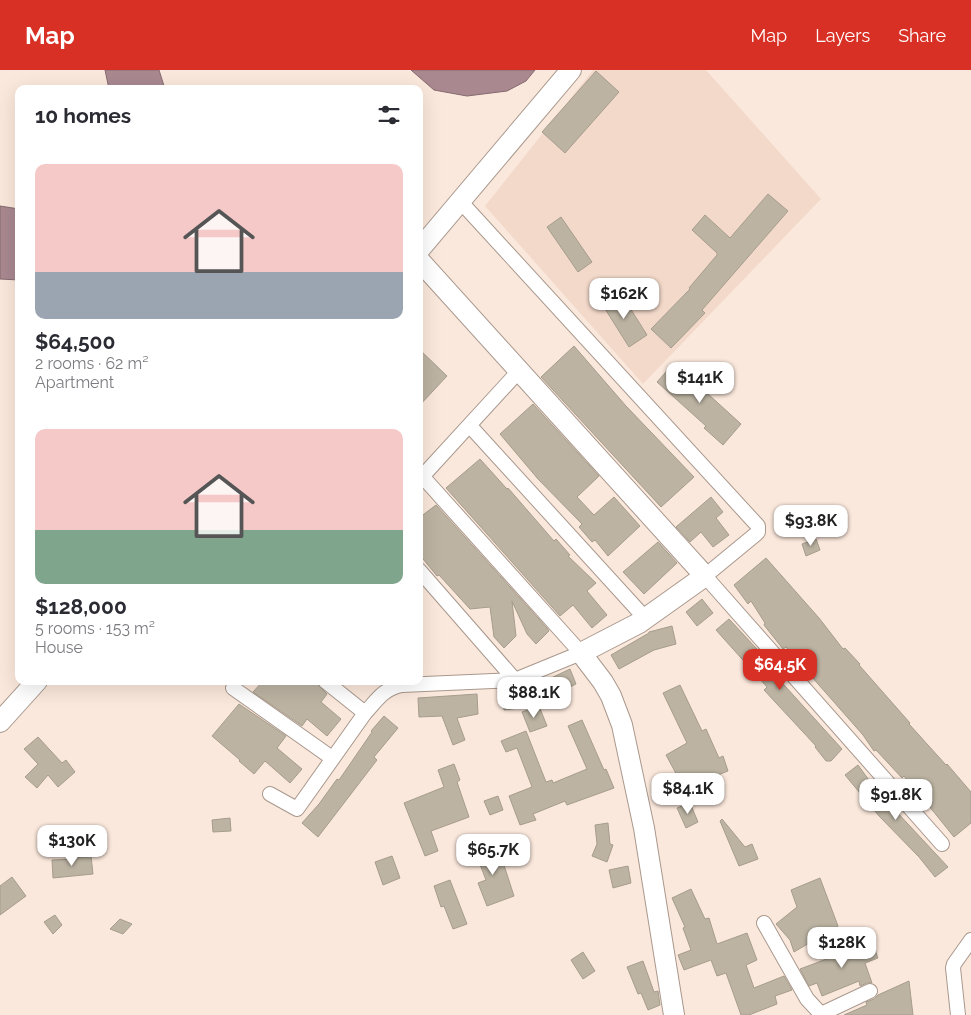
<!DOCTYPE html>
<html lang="en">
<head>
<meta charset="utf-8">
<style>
	body { margin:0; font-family:Raleway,sans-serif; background:#f2f2f3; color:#2b2b33; height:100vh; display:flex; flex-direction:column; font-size:19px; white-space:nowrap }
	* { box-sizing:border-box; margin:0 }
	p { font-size:16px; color:#7c7c81 }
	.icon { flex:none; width:28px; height:28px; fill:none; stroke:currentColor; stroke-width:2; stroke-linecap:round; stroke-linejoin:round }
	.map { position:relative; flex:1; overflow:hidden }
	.sheet { position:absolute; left:15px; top:15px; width:408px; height:600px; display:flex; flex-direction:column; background:#fff; border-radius:10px; box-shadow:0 5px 20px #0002 }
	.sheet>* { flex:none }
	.price { position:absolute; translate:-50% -42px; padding:0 11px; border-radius:10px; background:#fff; color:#222; font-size:16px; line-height:32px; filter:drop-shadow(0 1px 2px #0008) }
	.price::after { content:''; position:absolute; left:50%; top:30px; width:15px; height:11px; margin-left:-8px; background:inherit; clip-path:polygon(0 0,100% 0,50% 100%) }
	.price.on { background:#d93025; color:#fff }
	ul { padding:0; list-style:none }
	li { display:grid; align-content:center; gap:10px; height:265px; padding:0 20px }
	li span { display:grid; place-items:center; height:155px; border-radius:10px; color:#555 }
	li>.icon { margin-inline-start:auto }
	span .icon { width:90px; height:90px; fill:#fffc; stroke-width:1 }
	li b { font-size:21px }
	h2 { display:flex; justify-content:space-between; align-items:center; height:60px; padding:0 20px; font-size:21px }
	header { display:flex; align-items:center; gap:30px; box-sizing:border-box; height:70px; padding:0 25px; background:#d93025; color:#fff }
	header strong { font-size:24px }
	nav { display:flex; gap:28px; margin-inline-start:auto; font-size:18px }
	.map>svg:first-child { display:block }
	.built { fill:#f3d9ca }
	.water { fill:#a98890; stroke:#846a6f }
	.building { fill:#bcb3a2; stroke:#a69d8c }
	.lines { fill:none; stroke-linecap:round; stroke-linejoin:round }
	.street-casing { stroke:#a9988d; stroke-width:16 }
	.secondary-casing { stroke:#a9988d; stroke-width:22 }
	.street { stroke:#fff; stroke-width:14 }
	.secondary { stroke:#fff; stroke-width:20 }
</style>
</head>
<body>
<header>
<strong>Map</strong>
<nav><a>Map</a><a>Layers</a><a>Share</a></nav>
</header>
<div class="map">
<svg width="971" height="945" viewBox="0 0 971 945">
	<rect width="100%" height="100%" fill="#fbe8dc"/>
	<path class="built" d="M593 0H706L821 129 643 314 485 136Z"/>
	<g class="water">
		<path d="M105 0H159L165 19H109Z"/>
		<path d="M411 0H535L526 11 507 21 467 26 434 20Z"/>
		<path d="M0 136 19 139V210L0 209Z"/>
	</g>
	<g class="building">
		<path d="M596 1 619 22 565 83 542 62Z"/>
		<path d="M768 124 788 141 702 240 705 243 671 278 651 259 690 219 689 218 717 185V183L692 160 705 145 730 168Z"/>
		<path d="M561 147 592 192 578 202 547 157Z"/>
		<path d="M620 222 647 265 629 277 602 234Z"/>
		<path d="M574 276 626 336 694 407 661 437 541 307Z"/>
		<path d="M419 279 447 306 419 336Z"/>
		<path d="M674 293 741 354 723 375 704 358 706 356 657 312Z"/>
		<path d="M533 334 599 406 577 427 594 445 614 427 640 456 608 486 595 470 592 472 579 457 582 454 538 409 500 364Z"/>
		<path d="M480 389 507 419 508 418 554 471 556 469 570 485 568 486 596 513 587 521 607 545 592 558 573 535 560 546 446 418Z"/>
		<path d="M711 427 723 442 716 448 729 465 713 477 701 462 690 472 676 457Z"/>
		<path d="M436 435 547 558 549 561 536 574 527 564 512 531 516 566 504 578 494 567 490 537 470 539 439 505 437 506 419 484V448Z"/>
		<path d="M816 469 820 480 806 486 802 474Z"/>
		<path d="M658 472 677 493 644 524 623 502Z"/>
		<path d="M766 488 819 548 843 579 845 578 860 594 859 595 910 653 909 654 946 695 947 694 971 722V753L954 767 929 736 928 737 904 706 902 708 876 680 874 681 863 665 811 606 813 605 786 577 783 579 764 555 765 553 751 531 748 534 734 515Z"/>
		<path d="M702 529 713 543 697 556 686 542Z"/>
		<path d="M729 549 769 592 766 595 842 679 831 691H826L815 677 816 676 764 620 767 617 716 560Z"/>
		<path d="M672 556 676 574 654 580 619 599 611 585 649 563V562Z"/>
		<path d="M570 599 576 614 554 625 547 610Z"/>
		<path d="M263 611H314L327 624 321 632 341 649 327 666 307 649 302 656 253 622Z"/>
		<path d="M680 615 702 661 706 659 719 688 723 686 728 701 713 707 720 720 693 735 666 685 687 673 663 623Z"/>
		<path d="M524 621 526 637 504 640 502 624Z"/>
		<path d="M477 624 478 644 457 648 465 670 453 675 442 646 419 647 418 628Z"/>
		<path d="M239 634 286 666 277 678 302 699 290 713 265 691 254 704 239 691 240 690 212 666Z"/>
		<path d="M539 636 547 656 530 662 522 642Z"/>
		<path d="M384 646 398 658 374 687 377 690 318 767 302 753 319 734 337 709 339 710 372 662 371 661Z"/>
		<path d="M582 650 604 700 606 699 614 718 567 735 565 731 533 744 536 750 520 755 509 726 532 717 517 678 506 682 501 671 526 661 546 712 552 710 553 713 587 699 568 656Z"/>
		<path d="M38 667 62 693 66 690 75 702 58 717 48 705 37 718 25 707 38 694 24 679Z"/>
		<path d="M454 694 460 710 457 712 469 747 431 761 438 781 425 786 404 733 444 717 438 700Z"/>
		<path d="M858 695 879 724 882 722 896 738 894 739 948 797 935 807 919 787 879 746 845 705Z"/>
		<path d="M498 726 503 740 490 745 484 731Z"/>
		<path d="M690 733 698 752 686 758 677 738Z"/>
		<path d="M230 748 231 761 213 762 212 750Z"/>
		<path d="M722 749 745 777 752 774 758 789 739 796 720 751Z"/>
		<path d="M608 753 610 774 613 775 607 792 592 786 597 774 595 755Z"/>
		<path d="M488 769 495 788 501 786 514 826 487 836 478 813 486 810 479 792 482 791 476 773Z"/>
		<path d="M91 786 93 804 53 808 52 790 74 789V788Z"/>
		<path d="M392 786 400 808 383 815 375 792Z"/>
		<path d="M628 796 631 813 613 818 609 800Z"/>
		<path d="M12 807 26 826 0 845V816Z"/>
		<path d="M820 808 838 856 794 882 790 870 776 854 797 837 791 820Z"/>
		<path d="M450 810 467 854 453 859 444 836 441 837 434 816Z"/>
		<path d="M691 819 705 849 709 848 717 874 747 863 757 890 746 895 754 918 784 906 792 920 775 926 777 934 749 945H741L726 903 717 906 711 890 684 900 678 885 691 880 683 858 685 857 672 828Z"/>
		<path d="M55 845 62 855 53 864 44 852Z"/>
		<path d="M120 849 132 854 123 864 110 859Z"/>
		<path d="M871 869 878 888 865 893 872 913H867L860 916 859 911 822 926 817 913 809 916 800 899 848 881 846 878Z"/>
		<path d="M583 882 595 901 583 909 571 890Z"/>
		<path d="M643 891 654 922 658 921 660 935 648 940 641 923 638 924 627 897Z"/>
		<path d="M909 911 913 945H844L867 935 866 932 874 929 878 925Z"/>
	</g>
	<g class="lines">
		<g class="street-casing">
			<g id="street">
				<path d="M460 131 758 456V462L756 464 705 506 942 774"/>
				<path d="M470 356 645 548"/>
				<path d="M419 410 518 302"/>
				<path d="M419 500 515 610"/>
				<path d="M325 611 365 643C378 629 383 619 402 615L515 610 581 583 422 406"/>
				<path d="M233 618 332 688"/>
				<path d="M270 724 297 739 365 643"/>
				<path d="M764 853 807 929 821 944"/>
				<path d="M819 945 870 921"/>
				<path d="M958 945 953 898 954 894 971 870"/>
			</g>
		</g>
		<g class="secondary-casing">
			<g id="secondary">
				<path d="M419 180 571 0"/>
				<path d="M419 190 705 506 639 553 581 583 603 612 611 626 622 655 644 758 674 945"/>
				<path d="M0 652 37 611"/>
			</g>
		</g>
		<use href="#street" class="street"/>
		<use href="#secondary" class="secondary"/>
	</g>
</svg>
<b class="price" style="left:624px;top:250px">$162K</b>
<b class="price" style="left:700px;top:334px">$141K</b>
<b class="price" style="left:811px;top:477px">$93.8K</b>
<b class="price on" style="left:780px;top:621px">$64.5K</b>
<b class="price" style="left:534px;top:649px">$88.1K</b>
<b class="price" style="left:688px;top:745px">$84.1K</b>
<b class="price" style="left:896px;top:751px">$91.8K</b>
<b class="price" style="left:72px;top:797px">$130K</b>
<b class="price" style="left:493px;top:806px">$65.7K</b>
<b class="price" style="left:842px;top:899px">$128K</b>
<section class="sheet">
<h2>10 homes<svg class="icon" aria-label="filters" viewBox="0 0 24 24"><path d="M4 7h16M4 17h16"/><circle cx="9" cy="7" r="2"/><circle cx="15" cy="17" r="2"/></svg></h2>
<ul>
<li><span style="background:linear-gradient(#f6c9c9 70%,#9aa5b1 0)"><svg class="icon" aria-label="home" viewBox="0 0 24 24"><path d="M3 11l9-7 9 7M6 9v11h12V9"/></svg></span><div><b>$64,500</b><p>2 rooms · 62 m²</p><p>Apartment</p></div></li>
<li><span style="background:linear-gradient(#f6c9c9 65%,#7fa58c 0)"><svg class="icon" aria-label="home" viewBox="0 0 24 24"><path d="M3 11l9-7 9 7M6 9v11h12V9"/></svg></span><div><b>$128,000</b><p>5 rooms · 153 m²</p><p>House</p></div></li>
</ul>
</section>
</div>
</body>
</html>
